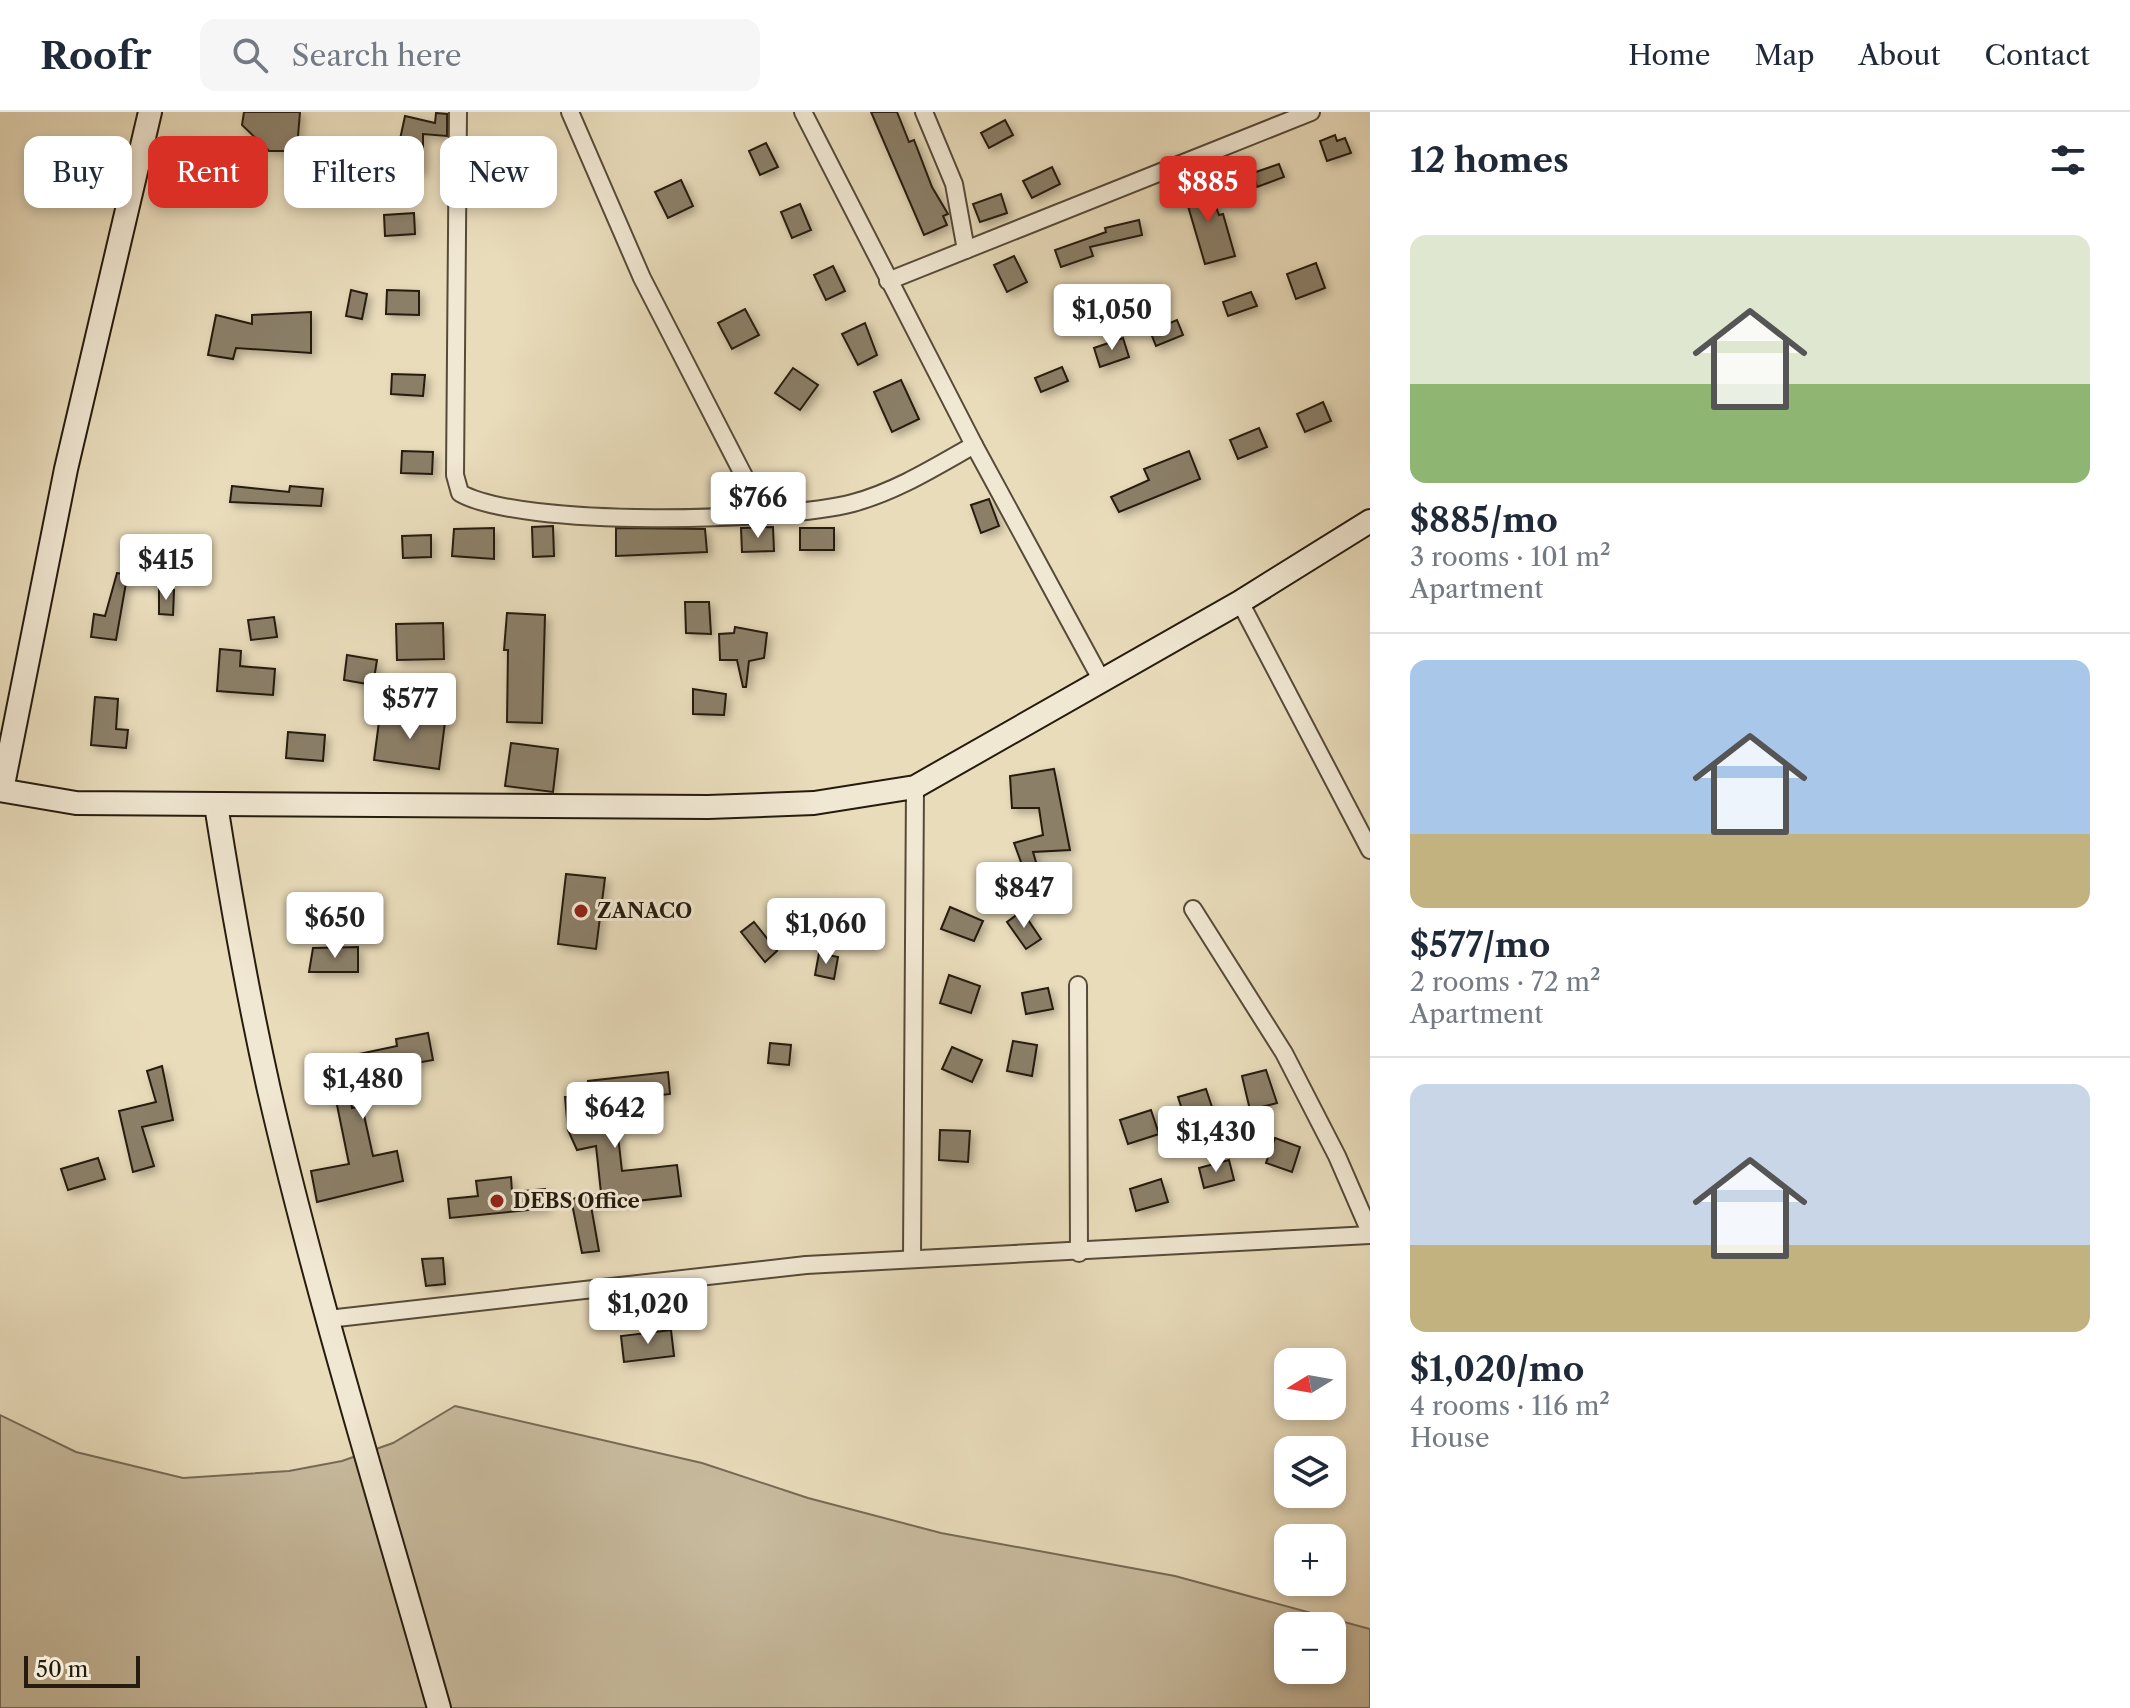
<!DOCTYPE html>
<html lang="en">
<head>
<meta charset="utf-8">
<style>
	body { margin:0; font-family:"Libre Caslon Text",serif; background:#f6f6f7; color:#1f2937; height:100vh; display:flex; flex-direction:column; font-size:30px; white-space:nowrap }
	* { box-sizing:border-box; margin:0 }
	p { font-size:26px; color:#747a83 }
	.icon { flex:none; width:44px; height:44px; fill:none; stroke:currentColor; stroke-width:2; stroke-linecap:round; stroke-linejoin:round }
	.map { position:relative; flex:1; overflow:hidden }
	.sheet { display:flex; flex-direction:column; background:#fff; width:760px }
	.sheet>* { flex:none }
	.hud { position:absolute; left:24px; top:24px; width:760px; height:72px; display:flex; gap:16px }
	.needle { width:52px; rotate:259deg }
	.tools { position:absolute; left:1274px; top:1236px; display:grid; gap:16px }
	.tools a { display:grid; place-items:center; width:72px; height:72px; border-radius:16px; background:#fff; box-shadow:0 4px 12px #0003; font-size:40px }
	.scale { position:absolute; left:24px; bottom:20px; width:116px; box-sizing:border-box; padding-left:8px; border:4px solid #251b0e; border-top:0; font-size:22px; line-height:28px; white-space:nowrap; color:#251b0e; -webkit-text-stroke:6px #f1e8d3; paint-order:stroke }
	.price { position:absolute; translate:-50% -68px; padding:0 18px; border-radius:8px; background:#fff; color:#222; font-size:26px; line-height:52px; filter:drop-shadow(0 2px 4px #0008) }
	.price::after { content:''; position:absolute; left:50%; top:48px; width:24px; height:18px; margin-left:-12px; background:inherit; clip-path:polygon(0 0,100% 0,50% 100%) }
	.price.on { background:#d93025; color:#fff }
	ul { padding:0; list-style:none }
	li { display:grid; align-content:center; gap:16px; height:424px; padding:0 40px }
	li+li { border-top:2px solid #e0e1e3 }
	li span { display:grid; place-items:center; height:248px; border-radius:16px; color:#555 }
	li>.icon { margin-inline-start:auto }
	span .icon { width:144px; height:144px; fill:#fffc; stroke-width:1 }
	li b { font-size:34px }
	h2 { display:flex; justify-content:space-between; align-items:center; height:96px; padding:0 40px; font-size:34px }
	.pill { padding:0 28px; border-radius:16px; background:#fff; box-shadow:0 4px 12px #0003; font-size:28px; line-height:72px }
	.pill.on { background:#d93025; color:#fff }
	header { display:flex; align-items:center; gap:48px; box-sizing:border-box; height:112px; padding:0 40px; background:#fff; border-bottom:2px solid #e0e1e3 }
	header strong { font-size:38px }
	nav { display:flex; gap:44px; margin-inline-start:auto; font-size:28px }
	.search { width:560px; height:72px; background:#f6f6f7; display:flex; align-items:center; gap:20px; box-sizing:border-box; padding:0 28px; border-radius:16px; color:#747a83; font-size:30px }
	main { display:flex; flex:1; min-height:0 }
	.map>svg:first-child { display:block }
	.green { fill:#c8bb9e; stroke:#766b56; stroke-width:2; fill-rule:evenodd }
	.building { fill:#8b7f68; stroke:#251b0e; stroke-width:2; filter:url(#shadow) }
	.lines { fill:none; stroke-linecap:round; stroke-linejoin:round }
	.street-casing { stroke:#564b39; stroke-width:20 }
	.secondary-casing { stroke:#251b0e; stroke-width:26 }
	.street { stroke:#f1e8d3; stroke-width:16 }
	.secondary { stroke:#f1e8d3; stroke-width:22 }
	.poi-dot { fill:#8f2418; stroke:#f1e8d3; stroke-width:3 }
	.labels { text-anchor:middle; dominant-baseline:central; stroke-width:6; stroke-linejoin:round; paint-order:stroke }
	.poi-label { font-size:20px; font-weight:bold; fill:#251b0e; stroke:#f1e8d3; text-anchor:start }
</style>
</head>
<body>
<header>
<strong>Roofr</strong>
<div class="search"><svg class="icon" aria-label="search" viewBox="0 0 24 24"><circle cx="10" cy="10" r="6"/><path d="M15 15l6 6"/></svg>Search here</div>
<nav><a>Home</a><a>Map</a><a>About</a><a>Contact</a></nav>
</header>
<main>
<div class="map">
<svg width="1370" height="1596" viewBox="0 0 1370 1596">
	<defs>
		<filter id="shadow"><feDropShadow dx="4" dy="4" stdDeviation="4" flood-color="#0004"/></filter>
	</defs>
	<rect width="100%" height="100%" fill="#e9dcbb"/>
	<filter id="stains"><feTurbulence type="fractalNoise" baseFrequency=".0025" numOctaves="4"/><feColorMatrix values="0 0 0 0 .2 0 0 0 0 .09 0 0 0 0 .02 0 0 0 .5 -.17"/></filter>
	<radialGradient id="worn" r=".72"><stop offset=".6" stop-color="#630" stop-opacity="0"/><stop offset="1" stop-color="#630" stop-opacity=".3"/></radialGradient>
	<path class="green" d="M455 1294 702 1351 808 1386 941 1421 1175 1464 1370 1517V1596H0V1303L76 1340 183 1366 289 1359 342 1349 393 1331ZM1288 1514H1332V1558H1288Z"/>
	<g class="building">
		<path d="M244 0H300L298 24 289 39H269L242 13Z"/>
		<path d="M871 0H897L909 30 914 28 932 75 948 102 943 104 947 113 924 123Z"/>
		<path d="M436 1 447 2V24L423 22V59H398V70H375V48H385V32H399L405 4 435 11Z"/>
		<path d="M1005 8 1013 23 989 36 981 21Z"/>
		<path d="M1335 23 1337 29 1345 26 1351 41 1327 49 1320 29Z"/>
		<path d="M766 31 778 55 760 63 749 39Z"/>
		<path d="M1279 52 1284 65 1257 75 1253 61Z"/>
		<path d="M1052 55 1060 72 1032 86 1023 69Z"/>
		<path d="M681 68 693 94 668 106 655 80Z"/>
		<path d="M1206 68 1219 103 1223 102 1235 144 1205 152 1183 77Z"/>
		<path d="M1001 82 1007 101 980 110 973 92Z"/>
		<path d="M800 92 811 118 792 126 781 100Z"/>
		<path d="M414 101 415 122 385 124 384 103Z"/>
		<path d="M1139 108 1142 123 1090 135 1093 144 1061 155 1055 138 1106 120 1105 116Z"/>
		<path d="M1014 144 1027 170 1007 180 994 153Z"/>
		<path d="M1316 151 1325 176 1296 187 1287 162Z"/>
		<path d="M833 154 845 179 826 188 814 163Z"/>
		<path d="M351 178 367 182 362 207 346 204Z"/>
		<path d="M387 178 419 179V203L386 202Z"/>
		<path d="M1251 180 1257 194 1228 204 1223 190Z"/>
		<path d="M745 197 759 223 732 237 718 211Z"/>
		<path d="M311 200V241L236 236 233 247 208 243 216 203 252 212V203Z"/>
		<path d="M1177 208 1183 223 1156 234 1150 219Z"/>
		<path d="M865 211 877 243 858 253 842 222Z"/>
		<path d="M1123 226 1129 245 1100 255 1094 236Z"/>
		<path d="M1062 255 1068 269 1041 280 1035 266Z"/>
		<path d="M793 256 818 273 800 298 775 281Z"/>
		<path d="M392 262 425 263 423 284 391 282Z"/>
		<path d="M901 268 919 307 892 320 874 280Z"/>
		<path d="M1323 290 1331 309 1305 320 1297 302Z"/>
		<path d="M1259 316 1267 335 1238 347 1230 328Z"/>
		<path d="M402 339 433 340 432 362 401 361Z"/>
		<path d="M1189 339 1200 367 1119 400 1111 385 1149 368 1144 357Z"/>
		<path d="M232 374 289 380 290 374 323 377 321 394 230 390Z"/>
		<path d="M989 387 999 414 981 421 971 393Z"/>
		<path d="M553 414 554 444 533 445 532 415Z"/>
		<path d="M773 415 774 439 742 440 741 416Z"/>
		<path d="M494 416V447L452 444 454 417Z"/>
		<path d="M616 416 705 417 707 440 616 444Z"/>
		<rect x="800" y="416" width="34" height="22"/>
		<path d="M431 423V445L403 446 402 424Z"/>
		<path d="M117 461 124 462 123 470 126 471 116 528 91 525 94 502 105 504Z"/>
		<path d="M159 477 174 478 173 503 159 502Z"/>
		<path d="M685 490H709L711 522 686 521Z"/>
		<path d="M507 501 545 503 542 611 507 610 508 538H504Z"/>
		<path d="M274 505 277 525 251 528 248 508Z"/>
		<path d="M443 511 444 547 397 548 396 512Z"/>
		<path d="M735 515 767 521 764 546 749 549 746 575H743L737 548H720L719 522 734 521Z"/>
		<path d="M220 537 241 539 240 554 275 557 273 583 217 579Z"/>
		<path d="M347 543 377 548 373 573 344 568Z"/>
		<path d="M693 577 726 582 724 603 693 602Z"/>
		<path d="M95 585 118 587 116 617 128 618 126 636 91 633Z"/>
		<path d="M380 602 445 610 439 657 374 648Z"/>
		<path d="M288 620 325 623 323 649 286 646Z"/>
		<path d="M511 631 558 637 553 680 505 674Z"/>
		<path d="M1054 657 1070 738 1033 740 1038 757 1025 761 1014 731 1043 723 1039 696H1012L1010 664Z"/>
		<path d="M566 762 605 766 596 837 558 832Z"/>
		<path d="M950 795 983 809 974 829 941 817Z"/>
		<path d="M1022 799 1041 827 1026 837 1007 810Z"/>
		<path d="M754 810 777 839 765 850 741 820Z"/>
		<path d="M358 835V860H309L313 836Z"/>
		<path d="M819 841 838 845 834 867 815 863Z"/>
		<path d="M949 863 980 874 971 901 940 891Z"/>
		<path d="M1048 876 1053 897 1026 902 1022 881Z"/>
		<path d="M428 921 433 948 346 964 352 996 362 994 373 1044 397 1039 403 1069 317 1090 311 1059 349 1052 336 988 329 989 321 950 397 934 396 927Z"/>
		<path d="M1013 929 1037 933 1032 964 1007 959Z"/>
		<path d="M770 931 791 933 789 953 768 951Z"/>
		<path d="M952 935 982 948 972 970 942 957Z"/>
		<path d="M162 954 173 1008 142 1015 154 1054 133 1060 119 999 156 990 147 959Z"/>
		<path d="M1266 958 1277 991 1250 998 1242 964Z"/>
		<path d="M668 960 670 982 614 989 622 1059 677 1053 681 1084 591 1094 599 1139 582 1141 571 1087 601 1081 596 1034 577 1038 568 1018 565 985H590L588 969Z"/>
		<path d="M1206 977 1214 1001 1186 1010 1178 985Z"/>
		<path d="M1151 998 1159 1022 1128 1032 1120 1008Z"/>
		<path d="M940 1018 970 1019 968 1050 939 1048Z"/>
		<path d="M1275 1026 1300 1035 1292 1060 1266 1051Z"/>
		<path d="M98 1046 105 1067 68 1078 61 1057Z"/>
		<path d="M1229 1048 1234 1068 1204 1076 1199 1056Z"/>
		<path d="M511 1065 512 1080 545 1077 547 1096 450 1106 448 1087 478 1084 476 1069Z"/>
		<path d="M1161 1067 1168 1090 1136 1099 1130 1077Z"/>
		<path d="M443 1146 445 1172 426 1174 422 1147Z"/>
		<path d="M671 1218 674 1244 624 1250 621 1224Z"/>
	</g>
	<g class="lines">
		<g class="street-casing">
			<g id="street">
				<path d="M458 0 455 363 460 381C521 416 782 410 853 391 897 379 935 355 974 333"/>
				<path d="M570 0 642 166 764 403"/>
				<path d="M803 0 974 333 1102 569"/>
				<path d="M924 0 954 72 966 138"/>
				<path d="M888 169 1311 0"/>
				<path d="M1240 490 1370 738"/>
				<path d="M1193 797 1284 941 1337 1044 1370 1120"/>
				<path d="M1078 873 1079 1141"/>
				<path d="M912 1145 915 675"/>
				<path d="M328 1207 806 1153 1370 1123"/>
			</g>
		</g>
		<g class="secondary-casing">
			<g id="secondary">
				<path d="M0 678 76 691 708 695 814 691 915 675 1240 490 1370 409"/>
				<path d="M2 678 66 357 150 0"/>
				<path d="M216 693C231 788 248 884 269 978 317 1186 381 1391 439 1596"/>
			</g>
		</g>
		<use href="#street" class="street"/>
		<use href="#secondary" class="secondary"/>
	</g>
	<g class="poi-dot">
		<circle cx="581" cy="799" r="8"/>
		<circle cx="497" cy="1089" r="8"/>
	</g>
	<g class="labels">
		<g class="poi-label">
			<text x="597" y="799">ZANACO</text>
			<text x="513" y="1089">DEBS Office</text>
		</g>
	</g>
	<rect width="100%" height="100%" filter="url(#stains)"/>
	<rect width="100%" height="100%" fill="url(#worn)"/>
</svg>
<div class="tools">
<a><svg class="needle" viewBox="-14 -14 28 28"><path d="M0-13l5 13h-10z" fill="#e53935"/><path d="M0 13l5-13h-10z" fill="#747a83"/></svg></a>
<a><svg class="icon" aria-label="layers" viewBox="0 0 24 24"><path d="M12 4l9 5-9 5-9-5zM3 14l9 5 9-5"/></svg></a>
<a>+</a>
<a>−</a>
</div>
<div class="scale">50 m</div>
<b class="price on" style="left:1208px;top:112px">$885</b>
<b class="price" style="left:1112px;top:240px">$1,050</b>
<b class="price" style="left:758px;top:428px">$766</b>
<b class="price" style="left:166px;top:490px">$415</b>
<b class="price" style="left:410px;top:629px">$577</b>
<b class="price" style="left:1024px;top:818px">$847</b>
<b class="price" style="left:335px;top:848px">$650</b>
<b class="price" style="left:826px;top:854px">$1,060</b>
<b class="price" style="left:363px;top:1009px">$1,480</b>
<b class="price" style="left:615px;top:1038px">$642</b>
<b class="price" style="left:1216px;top:1062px">$1,430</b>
<b class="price" style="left:648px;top:1234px">$1,020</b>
<div class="hud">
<a class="pill">Buy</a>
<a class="pill on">Rent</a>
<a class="pill">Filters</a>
<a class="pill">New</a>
</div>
</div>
<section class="sheet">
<h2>12 homes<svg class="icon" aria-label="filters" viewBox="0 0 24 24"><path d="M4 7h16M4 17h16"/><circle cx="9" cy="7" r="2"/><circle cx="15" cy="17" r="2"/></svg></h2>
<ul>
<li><span style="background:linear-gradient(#dfe7d0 60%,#8fb573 0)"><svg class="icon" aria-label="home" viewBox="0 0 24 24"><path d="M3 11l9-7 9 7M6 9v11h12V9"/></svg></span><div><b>$885/mo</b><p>3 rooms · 101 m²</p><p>Apartment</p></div></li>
<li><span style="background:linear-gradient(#a9c7e8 70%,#c2b280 0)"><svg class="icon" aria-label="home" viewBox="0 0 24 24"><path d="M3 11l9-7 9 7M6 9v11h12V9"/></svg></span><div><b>$577/mo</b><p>2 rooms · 72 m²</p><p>Apartment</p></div></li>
<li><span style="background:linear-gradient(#c9d6e8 65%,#c2b280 0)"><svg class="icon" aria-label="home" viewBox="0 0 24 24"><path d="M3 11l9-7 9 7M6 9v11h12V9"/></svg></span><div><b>$1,020/mo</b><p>4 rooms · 116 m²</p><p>House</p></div></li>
</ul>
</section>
</main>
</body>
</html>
